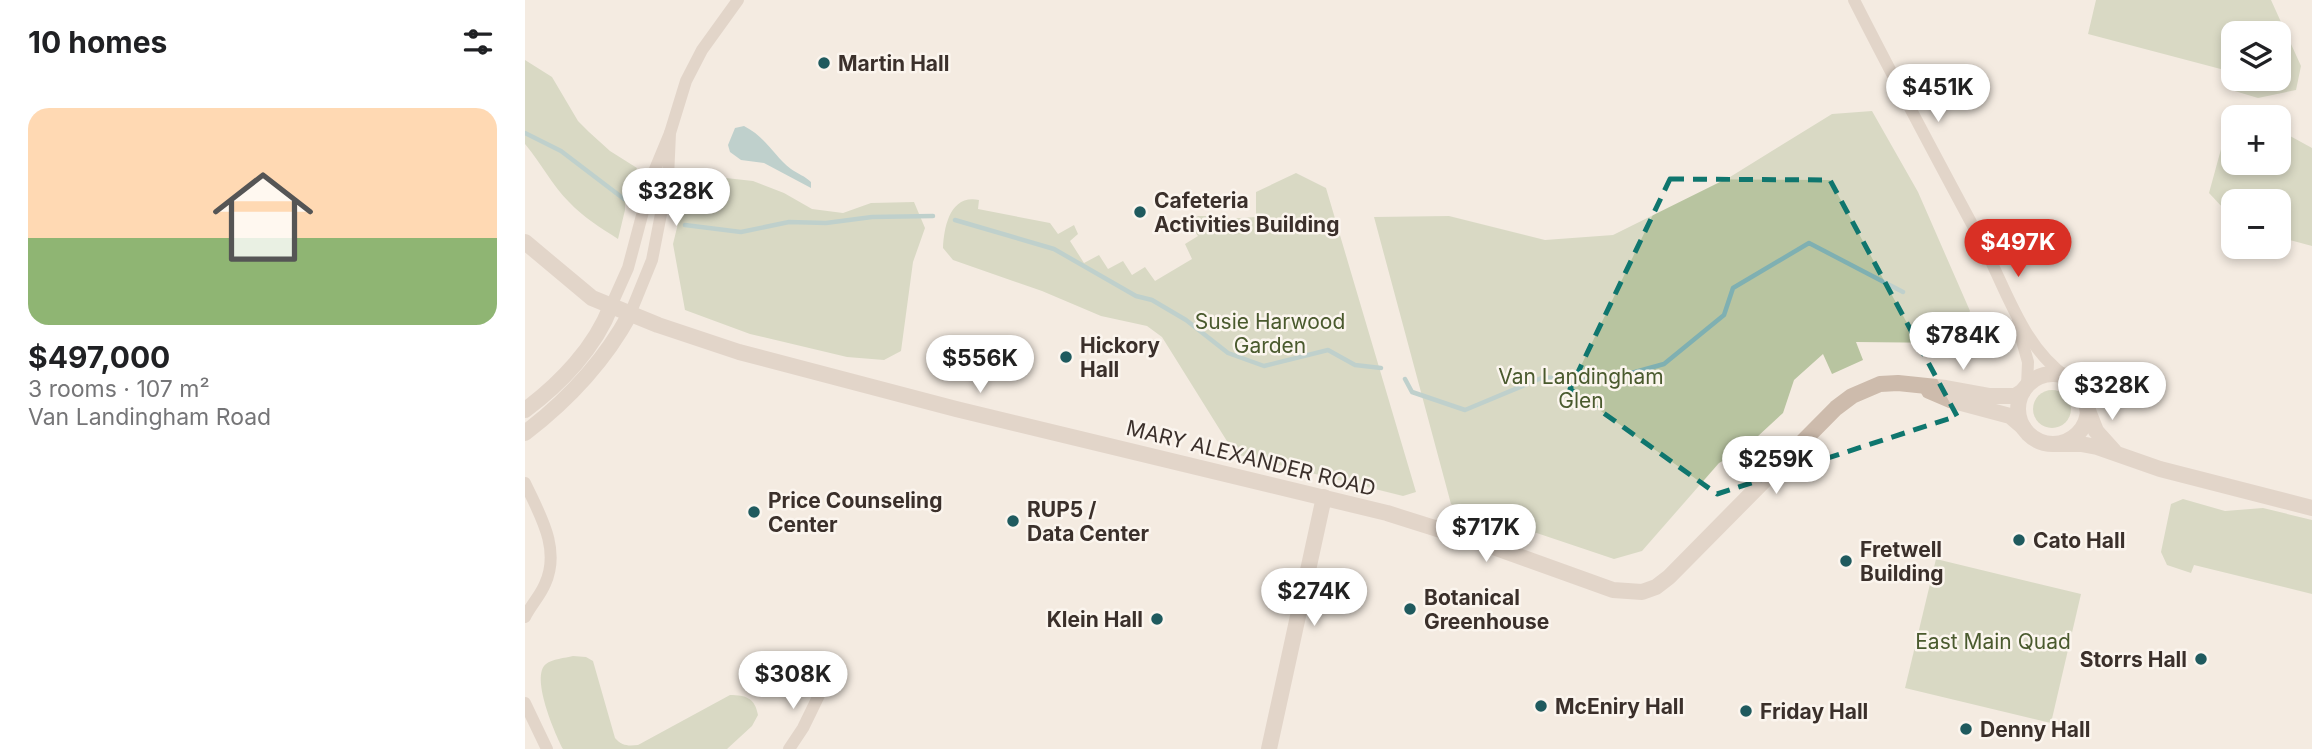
<!DOCTYPE html>
<html lang="en">
<head>
<meta charset="utf-8">
<style>
	body { margin:0; font-family:Inter,sans-serif; background:#f6f6f6; color:#202124; height:100vh; display:flex; flex-direction:column; font-size:26px; white-space:nowrap }
	* { box-sizing:border-box; margin:0 }
	p { font-size:23px; color:#757577 }
	.icon { flex:none; width:38px; height:38px; fill:none; stroke:currentColor; stroke-width:2; stroke-linecap:round; stroke-linejoin:round }
	.map { position:relative; flex:1; overflow:hidden }
	.drawer { display:flex; flex-direction:column; background:#fff; width:525px }
	.drawer>* { flex:none }
	.controls { position:absolute; left:1696px; top:21px; display:grid; gap:14px }
	.controls a { display:grid; place-items:center; width:70px; height:70px; border-radius:14px; background:#fff; box-shadow:0 4px 10px #0003; font-size:35px }
	.price { position:absolute; translate:-50% -60px; padding:0 16px; border-radius:24px; background:#fff; color:#222; font-size:23px; line-height:46px; filter:drop-shadow(0 2px 4px #0008) }
	.price::after { content:''; position:absolute; left:50%; top:42px; width:21px; height:16px; margin-left:-10px; background:inherit; clip-path:polygon(0 0,100% 0,50% 100%) }
	.price.active { background:#d93025; color:#fff }
	ul { padding:0; list-style:none }
	li { display:grid; align-content:center; gap:14px; height:371px; padding:0 28px }
	li span { display:grid; place-items:center; height:217px; border-radius:21px; color:#555 }
	li>.icon { margin-inline-start:auto }
	span .icon { width:126px; height:126px; fill:#fffc; stroke-width:1 }
	li b { font-size:30px }
	h2 { display:flex; justify-content:space-between; align-items:center; height:84px; padding:0 28px; font-size:30px }
	main { display:flex; flex:1; min-height:0 }
	.map>svg:first-child { display:block }
	.green { fill:#b8c4a0; fill-rule:evenodd }
	.water { fill:#7fb0b2 }
	.lines { fill:none; stroke-linecap:round; stroke-linejoin:round }
	.stream { stroke:#7fb0b2; stroke-width:4.5 }
	.minor { stroke:#cdbbac; stroke-width:12 }
	.tertiary { stroke:#cdbbac; stroke-width:16 }
	.marked { fill:none; stroke:#0f766e; stroke-width:5; stroke-dasharray:14 9; stroke-linejoin:round }
	.poi-dot { fill:#1f5a5e; stroke:#fbf5ee; stroke-width:2.5 }
	.labels { text-anchor:middle; dominant-baseline:central; stroke-width:5; stroke-linejoin:round; paint-order:stroke }
	.poi-label { font-size:21px; font-weight:bold; fill:#3b302b; stroke:#fbf5ee; text-anchor:start }
	.park-label { font-size:21px; fill:#4a5a2e; stroke:#fbf5ee }
	.street-label { font-size:21px; fill:#3b302b; stroke:#fbf5ee }
</style>
</head>
<body>
<main>
<section class="drawer">
<h2>10 homes<svg class="icon" aria-label="filters" viewBox="0 0 24 24"><path d="M4 7h16M4 17h16"/><circle cx="9" cy="7" r="2"/><circle cx="15" cy="17" r="2"/></svg></h2>
<ul>
<li><span style="background:linear-gradient(#ffd9b3 60%,#8fb573 0)"><svg class="icon" aria-label="home" viewBox="0 0 24 24"><path d="M3 11l9-7 9 7M6 9v11h12V9"/></svg></span><div><b>$497,000</b><p>3 rooms · 107 m²</p><p>Van Landingham Road</p></div></li>
</ul>
</section>
<div class="map">
<svg width="1787" height="749" viewBox="0 0 1787 749">
	<rect width="100%" height="100%" fill="#f4ebe1"/>
	<g class="green">
		<path d="M1571 0H1746L1776 66 1771 90 1733 98 1703 89 1707 72 1563 34ZM1708 33H1754V79H1708Z"/>
		<path d="M0 60 27 77 53 121 64 132 85 151 112 168 107 186 100 197V210L93 239C76 228 58 217 44 202 27 185 16 163 0 144Z"/>
		<path d="M1347 111 1393 192 1445 311 1427 343 1331 342 1338 360 1307 374 1298 354 1269 380 1258 413 1219 449 1194 463 1117 551 1089 559 926 504 849 217 924 216 1020 240 1088 235 1205 177 1307 114Z"/>
		<path d="M1704 120H1708V163H1754V130L1787 148V246L1754 237V201H1708V226L1696 223 1699 209 1684 193Z"/>
		<path d="M771 173 801 188 891 492 878 496 710 454 637 337 622 326 576 316 517 291 428 260 418 248C419 227 425 194 454 200L453 209 525 223 533 234 549 225 553 234 545 241 559 263 574 255 583 269 598 261 607 275 620 267 630 281 667 259 660 244 673 236 663 222 673 216H683V220L731 217V192Z"/>
		<path d="M165 174 228 181 259 193 287 209 318 213 346 203 389 202 400 228 388 262 376 351 359 360 322 357 225 334 160 310 148 244Z"/>
		<circle cx="1527" cy="409" r="19"/>
		<path d="M1658 499 1700 511 1738 508 1787 520V594L1669 565 1666 573 1642 565 1636 552 1646 504Z"/>
		<path d="M1411 559 1556 594 1526 723 1380 688Z"/>
		<path d="M48 656 61 657 68 661 90 738C97 746 103 746 113 745L205 695C221 695 230 698 233 715L227 726 202 749H38C30 734 5 676 21 664 27 659 40 658 48 656Z"/>
	</g>
	<path class="water" d="M219 126C242 138 248 155 266 169 273 174 280 176 286 182V188L239 163 216 160 205 152 203 145 210 128Z"/>
	<g class="lines">
		<g class="stream">
			<path d="M0 133 36 151 99 199"/>
			<path d="M430 220 529 249 611 296 627 300 661 320 703 353 739 366 803 350 830 365 856 368"/>
			<path d="M160 225 216 232 264 222 301 223 347 217 408 216"/>
			<path d="M880 379 887 392 940 410 1019 377 1053 381 1110 372 1139 364 1199 315 1208 288 1284 243 1378 292"/>
		</g>
		<g class="minor">
			<path d="M1329 0C1370 81 1413 161 1456 241 1481 288 1497 347 1543 378"/>
			<path d="M86 306 103 268 128 174 145 133 161 81 177 50 213 0"/>
			<path d="M105 314 127 260 143 178 145 133"/>
			<path d="M1492 323 1503 362 1502 386"/>
			<path d="M0 483C15 515 36 549 20 584 15 596 6 605 0 617"/>
			<path d="M0 703 22 749"/>
			<path d="M264 749 278 728 297 689"/>
		</g>
		<g class="tertiary">
			<path d="M0 242 67 298 133 325 214 352 431 409 862 513 957 543 1088 590 1117 592 1131 587 1144 577 1311 408 1327 396 1355 384 1373 383 1421 388 1465 396H1490L1498 391"/>
			<circle cx="1528" cy="409" r="35"/>
			<path d="M1404 391 1425 400 1485 416 1499 428"/>
			<path d="M1562 408 1571 431 1589 451"/>
			<path d="M0 410C35 384 70 348 86 306"/>
			<path d="M0 433C43 400 79 362 105 314"/>
			<path d="M1529 444H1556L1572 447 1635 469 1787 508"/>
			<path d="M744 749 799 497"/>
		</g>
	</g>
	<path d="M0 0H1787V749H0ZM1145 179 1305 180 1432 416 1192 494 1045 389Z" fill="#f4ebe1" fill-opacity=".55" fill-rule="evenodd"/>
	<path class="marked" d="M1145 179 1305 180 1432 416 1192 494 1045 389Z"/>
	<g class="poi-dot">
		<circle cx="299" cy="63" r="7"/>
		<circle cx="615" cy="212" r="7"/>
		<circle cx="541" cy="357" r="7"/>
		<circle cx="229" cy="512" r="7"/>
		<circle cx="488" cy="521" r="7"/>
		<circle cx="1494" cy="540" r="7"/>
		<circle cx="1321" cy="561" r="7"/>
		<circle cx="885" cy="609" r="7"/>
		<circle cx="632" cy="619" r="7"/>
		<circle cx="1676" cy="659" r="7"/>
		<circle cx="1016" cy="706" r="7"/>
		<circle cx="1221" cy="711" r="7"/>
		<circle cx="1441" cy="729" r="7"/>
	</g>
	<g class="labels">
		<g class="poi-label">
			<text x="313" y="63">Martin Hall</text>
			<text x="629" y="200">Cafeteria<tspan x="629" dy="24">Activities Building</tspan></text>
			<text x="555" y="345">Hickory<tspan x="555" dy="24">Hall</tspan></text>
			<text x="243" y="500">Price Counseling<tspan x="243" dy="24">Center</tspan></text>
			<text x="502" y="509">RUP5 /<tspan x="502" dy="24">Data Center</tspan></text>
			<text x="1508" y="540">Cato Hall</text>
			<text x="1335" y="549">Fretwell<tspan x="1335" dy="24">Building</tspan></text>
			<text x="899" y="597">Botanical<tspan x="899" dy="24">Greenhouse</tspan></text>
			<text x="618" y="619" text-anchor="end">Klein Hall</text>
			<text x="1662" y="659" text-anchor="end">Storrs Hall</text>
			<text x="1030" y="706">McEniry Hall</text>
			<text x="1235" y="711">Friday Hall</text>
			<text x="1455" y="729">Denny Hall</text>
		</g>
		<g class="park-label">
			<text x="745" y="321">Susie Harwood<tspan x="745" dy="24">Garden</tspan></text>
			<text x="1056" y="376">Van Landingham<tspan x="1056" dy="24">Glen</tspan></text>
			<text x="1468" y="641">East Main Quad</text>
		</g>
		<g class="street-label">
			<text transform="translate(726 458) rotate(14)">MARY ALEXANDER ROAD</text>
		</g>
	</g>
</svg>
<div class="controls">
<a><svg class="icon" aria-label="layers" viewBox="0 0 24 24"><path d="M12 4l9 5-9 5-9-5zM3 14l9 5 9-5"/></svg></a>
<a>+</a>
<a>−</a>
</div>
<b class="price" style="left:1413px;top:124px">$451K</b>
<b class="price" style="left:151px;top:228px">$328K</b>
<b class="price active" style="left:1493px;top:279px">$497K</b>
<b class="price" style="left:1438px;top:372px">$784K</b>
<b class="price" style="left:455px;top:395px">$556K</b>
<b class="price" style="left:1587px;top:422px">$328K</b>
<b class="price" style="left:1251px;top:496px">$259K</b>
<b class="price" style="left:961px;top:564px">$717K</b>
<b class="price" style="left:789px;top:628px">$274K</b>
<b class="price" style="left:268px;top:711px">$308K</b>
</div>
</main>
</body>
</html>
